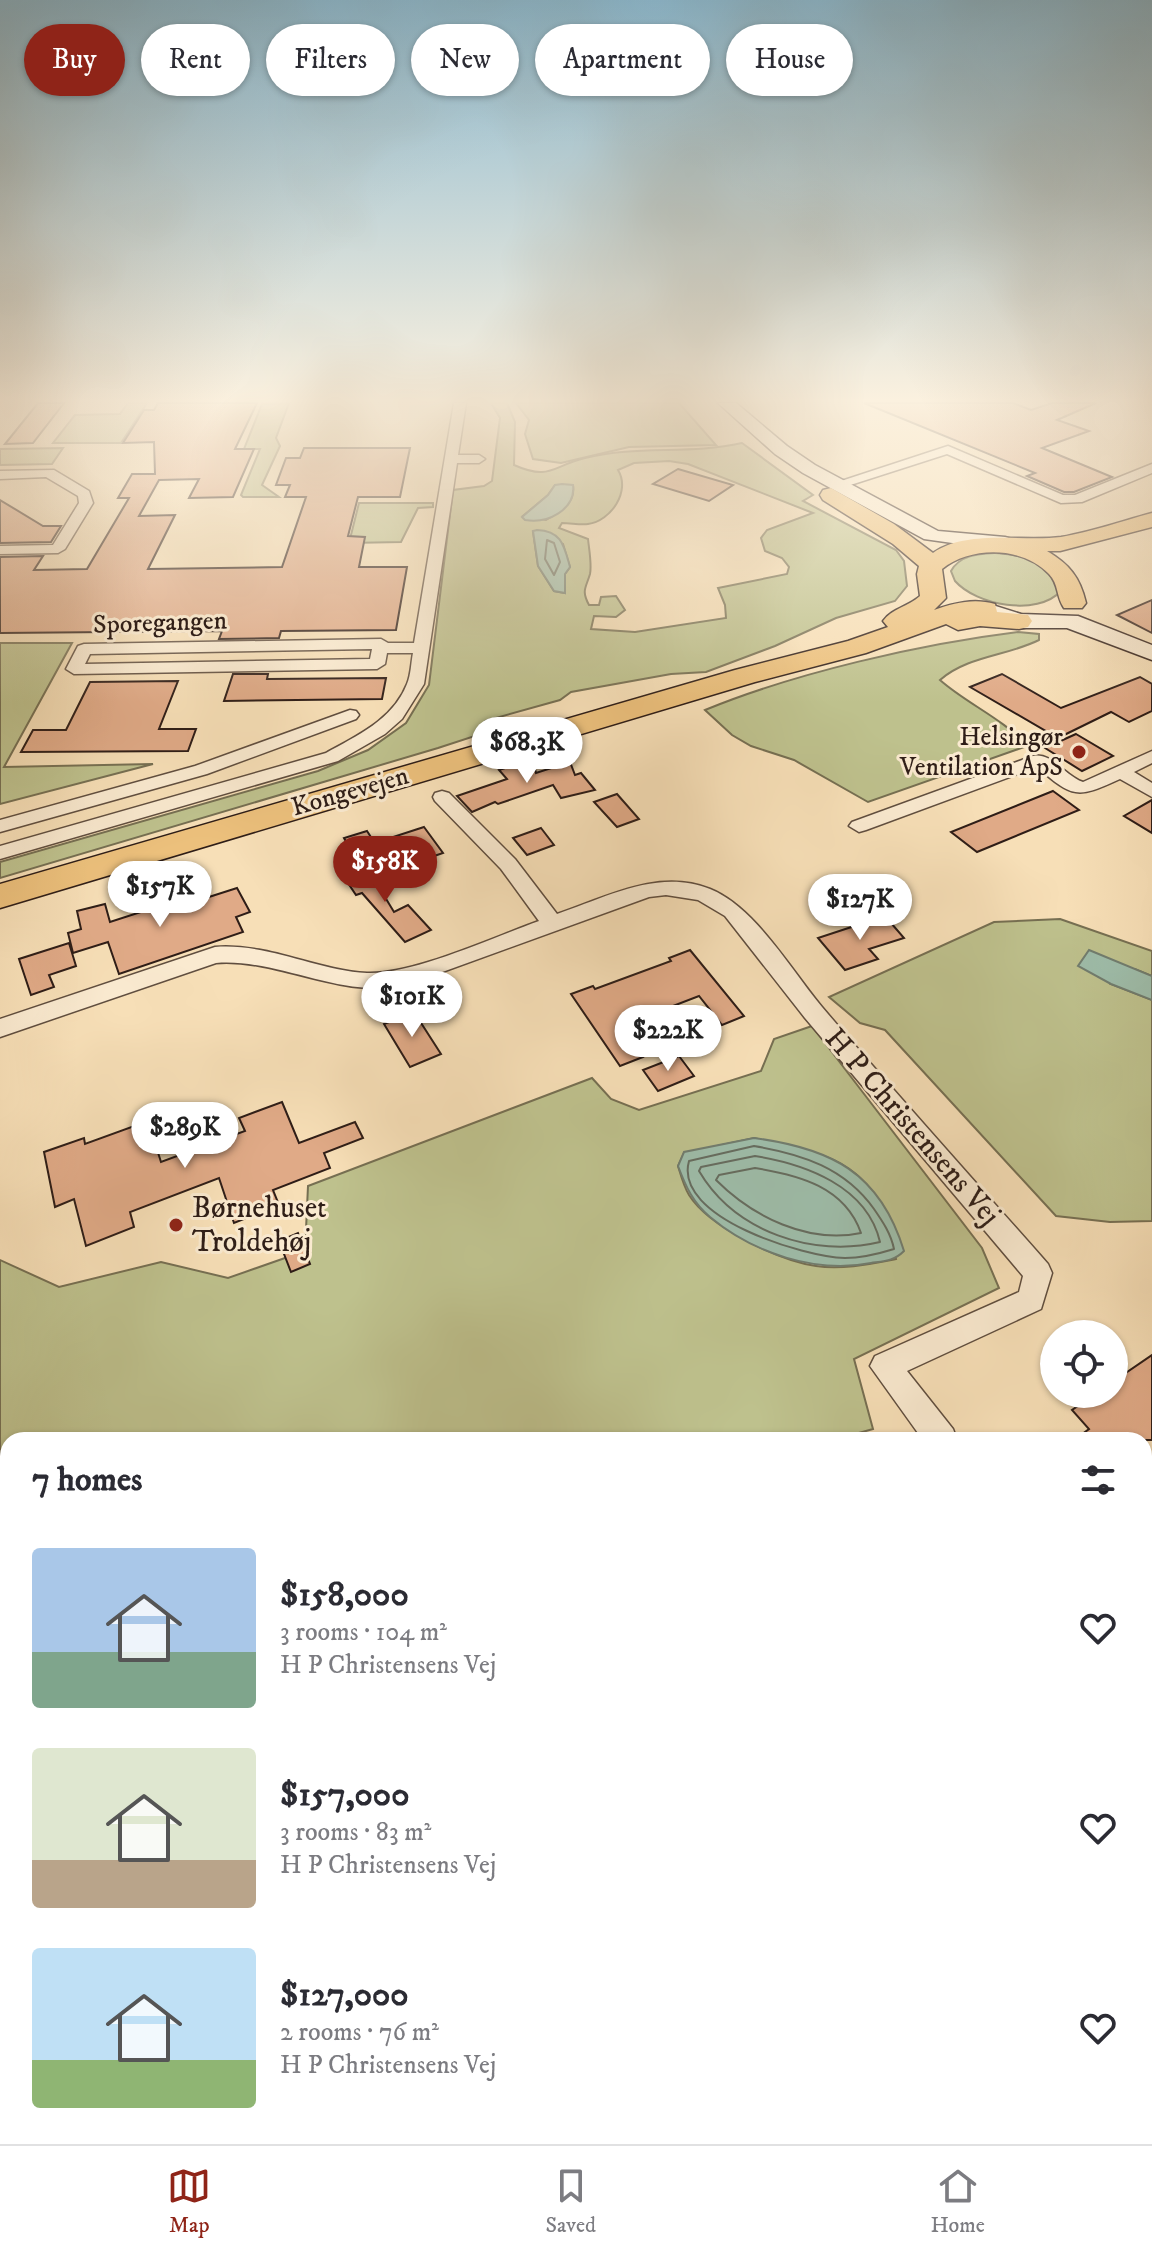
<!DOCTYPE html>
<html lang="en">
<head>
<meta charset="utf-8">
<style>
	body { margin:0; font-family:"IM FELL DW Pica",serif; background:#f2f2f3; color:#2b2b33; height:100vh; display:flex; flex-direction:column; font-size:30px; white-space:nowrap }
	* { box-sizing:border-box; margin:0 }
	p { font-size:26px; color:#7c7c81 }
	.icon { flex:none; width:44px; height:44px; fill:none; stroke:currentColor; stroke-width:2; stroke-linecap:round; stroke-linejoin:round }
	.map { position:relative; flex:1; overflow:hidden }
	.side { position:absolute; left:0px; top:1432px; width:1152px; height:712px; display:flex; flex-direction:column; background:#fff; border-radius:24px 24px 0 0; box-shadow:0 2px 6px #0004 }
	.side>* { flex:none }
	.hud { position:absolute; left:24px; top:24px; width:1104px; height:72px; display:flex; gap:16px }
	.fabs { position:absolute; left:1040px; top:1320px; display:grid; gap:16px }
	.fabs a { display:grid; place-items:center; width:88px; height:88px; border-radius:50%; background:#fff; box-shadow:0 2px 6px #0004; font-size:40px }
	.price { position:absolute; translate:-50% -68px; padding:0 18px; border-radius:28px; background:#fff; color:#222; font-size:26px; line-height:52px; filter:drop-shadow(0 2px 4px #0008) }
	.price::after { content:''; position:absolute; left:50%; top:48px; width:24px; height:18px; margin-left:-12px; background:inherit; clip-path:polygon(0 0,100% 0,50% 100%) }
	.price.selected { background:#8f2418; color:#fff }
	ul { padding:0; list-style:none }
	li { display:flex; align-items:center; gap:24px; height:200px; padding:0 32px }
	li span { display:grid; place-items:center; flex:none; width:224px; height:160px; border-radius:8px; color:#555 }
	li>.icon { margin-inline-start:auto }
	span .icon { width:96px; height:96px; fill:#fffc; stroke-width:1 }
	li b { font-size:34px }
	h2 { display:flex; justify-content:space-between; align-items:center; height:96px; padding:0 32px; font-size:34px }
	.chip { padding:0 28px; border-radius:36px; background:#fff; box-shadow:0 2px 6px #0004; font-size:28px; line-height:72px }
	.chip.selected { background:#8f2418; color:#fff }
	.tab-bar { display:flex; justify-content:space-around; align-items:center; height:112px; border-top:2px solid #e1e1e2; background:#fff; font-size:22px; color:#7c7c81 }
	.tab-bar a { display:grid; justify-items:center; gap:4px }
	.tab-bar .selected { color:#8f2418 }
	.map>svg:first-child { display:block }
	.green { fill:#bec18d; stroke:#766f52; stroke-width:2; fill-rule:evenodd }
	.water { fill:#9ebdaa; stroke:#717d6f; stroke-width:2 }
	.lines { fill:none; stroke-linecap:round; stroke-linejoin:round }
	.shore { stroke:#666d60; stroke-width:2 }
	.building { fill:#e0aa87; stroke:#2e1d17; stroke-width:2 }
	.street-casing { stroke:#604e3f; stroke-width:3 }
	.secondary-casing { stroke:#2e1d17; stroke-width:3 }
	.primary-casing { stroke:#2e1d17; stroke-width:3 }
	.street { fill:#faead0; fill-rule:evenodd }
	.secondary { fill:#faead0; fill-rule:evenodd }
	.primary { fill:#ecc07c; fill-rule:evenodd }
	.poi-dot { fill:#8f2418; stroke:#faead0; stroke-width:3 }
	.labels { text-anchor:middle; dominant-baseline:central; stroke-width:6; stroke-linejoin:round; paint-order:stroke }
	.far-street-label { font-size:26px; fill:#2e1d17; stroke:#faead0 }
	.far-poi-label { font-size:26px; fill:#2e1d17; stroke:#faead0; text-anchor:end }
	.street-label { font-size:30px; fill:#2e1d17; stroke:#faead0 }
	.poi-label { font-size:30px; fill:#2e1d17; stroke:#faead0; text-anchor:start }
</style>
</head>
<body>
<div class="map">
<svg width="1152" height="2144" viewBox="0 0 1152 2144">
	<rect width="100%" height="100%" fill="#f7dfb7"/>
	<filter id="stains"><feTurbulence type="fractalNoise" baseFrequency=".0025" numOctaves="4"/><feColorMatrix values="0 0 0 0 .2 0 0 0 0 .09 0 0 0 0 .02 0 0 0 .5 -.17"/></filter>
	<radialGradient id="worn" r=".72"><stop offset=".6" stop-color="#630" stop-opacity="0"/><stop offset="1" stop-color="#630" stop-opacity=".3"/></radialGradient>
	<g class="green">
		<path d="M128 403H147L121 443H53L75 415 120 414Z"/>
		<path d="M289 403 276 438 280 446 262 485 279 497H243L241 495 260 449H244L262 404Z"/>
		<path d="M491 403H507L515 422 514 465C550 481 552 466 585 458 637 445 690 455 742 443L813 495 803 501 896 550 904 561 907 586 895 601 836 618 775 646 706 672 671 674 571 692 560 700 485 721 478 735 438 748 0 878V862L318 771 368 750 406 723 429 685 453 490 484 486 492 481 500 418ZM669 461 688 464 813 513 767 530 761 538 765 551 782 558 789 567 787 574 718 588 725 605 726 618 635 632 591 629 594 616 616 617 625 610 616 596 601 597 599 605H589C581 590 586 588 590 574 592 564 589 549 588 539L559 528 562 523C571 523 580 525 588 524 611 521 631 491 618 470L634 463ZM555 485H573C576 504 560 511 546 520L523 516 548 495ZM533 532 563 544 570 567 565 574V593L554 591 538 566Z"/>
		<path d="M516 403H679L716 445 629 447 561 463 533 459 525 434 529 420Z"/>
		<path d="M63 448 52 464 0 465V449Z"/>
		<path d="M359 503H433V507L418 508 401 542 349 543Z"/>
		<path d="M995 553C1032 556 1042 560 1061 591 1037 617 976 605 955 581L951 571C960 555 978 554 995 553Z"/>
		<path d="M1018 632 1039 634V640C1007 656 967 656 940 680 967 704 1004 719 1027 746L868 802 794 760 751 746 732 735 705 710C795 673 920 644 1018 632Z"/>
		<path d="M0 643H72L4 767 153 764 0 804Z"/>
		<path d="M1060 919 1152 951V976L1135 969 1111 984 1152 1000V1221L1110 1222 1056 1216 885 1030 860 1023 829 997 994 922Z"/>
		<path d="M812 1026 982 1248 999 1288 854 1359 873 1429 834 1440H8V1823L0 1776V1260L59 1287 161 1262 228 1278 305 1251 308 1186 592 1078 611 1099 639 1110 761 1071 774 1039ZM754 1138C806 1150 853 1154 881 1205 890 1220 892 1242 896 1259 870 1264 842 1270 816 1266 780 1261 709 1227 689 1195 684 1187 681 1176 678 1166L684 1153Z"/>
		<path d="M8 1998V2111L0 2144V2000Z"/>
	</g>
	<g class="water">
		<path d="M562 484 573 485C576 510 547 524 525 520L522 517 548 495 555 485Z"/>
		<path d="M537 530C562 531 564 546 570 567L565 574V593L554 591 538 566 533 531Z"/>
		<path d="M1089 950 1152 976V1000L1111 984 1078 966Z"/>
		<path d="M754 1138C830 1148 880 1172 904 1251 894 1261 885 1261 871 1263 816 1274 753 1253 710 1217 693 1203 686 1187 678 1166L684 1152Z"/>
	</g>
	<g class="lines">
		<g class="shore">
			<path d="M547 540 554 543 560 562 554 575 545 559Z"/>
			<path d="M754 1146C802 1154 845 1168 874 1209 883 1222 891 1234 894 1249 878 1254 862 1258 845 1258 805 1257 673 1218 689 1161Z"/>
			<path d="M755 1156C805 1164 867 1186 880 1242 813 1258 735 1232 699 1171L701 1167Z"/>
			<path d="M755 1168C799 1175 845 1187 861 1233 808 1244 753 1217 716 1180L719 1175Z"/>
		</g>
	</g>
	<g class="building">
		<path d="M38 403H64L33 443 5 444Z"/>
		<path d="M158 403H257L235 449H254L233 497 189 498 199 479 159 480 139 516 175 515 148 569 282 567 306 497H285L290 485H276L286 458H300L304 448H410L400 497H358L348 536 365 537 359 567H407L396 630 281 631 279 638 219 639 222 631 0 633V557L43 556 34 570 87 569 129 498H118L132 474H155L154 442 123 443 144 410H154Z"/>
		<path d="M864 403H1013L1031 410 1052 403H1096L1057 420 1089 431 1042 448 1112 477 1074 492H1064L1027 476 1035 473Z"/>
		<path d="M678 469 733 485 709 501 653 484Z"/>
		<path d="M0 500 43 526H61L51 542 0 543Z"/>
		<path d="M1152 600V633L1117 615Z"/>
		<path d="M233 674H268L267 679 386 678 382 699 224 701Z"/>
		<path d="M1002 674 1061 708 1140 677 1152 684V711L1129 722 1111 712 1058 738 970 687Z"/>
		<path d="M178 681 159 729H196L188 751 21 752 33 730H66L90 682Z"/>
		<path d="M1076 734 1113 756 1082 771 1045 748Z"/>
		<path d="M570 762 575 775 581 773 595 790 561 798 553 785 498 804 495 802 472 812 457 796 507 779 499 770 520 763 527 772 535 769 536 773Z"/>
		<path d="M1053 791 1079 810 977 852 951 832Z"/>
		<path d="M617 794 639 819 617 827 594 802Z"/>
		<path d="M1152 800V833L1124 816Z"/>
		<path d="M424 827 443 853 411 864 393 837Z"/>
		<path d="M541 828 554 845 527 855 513 838Z"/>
		<path d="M367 831 378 848 354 855 344 838Z"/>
		<path d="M365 864 394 912 408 905 431 930 405 942 362 893 356 895 340 871Z"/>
		<path d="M237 888 250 912 236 917 243 932 119 974 108 942 73 953 68 933 81 929 77 911 105 904 110 922 184 898 187 904Z"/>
		<path d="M885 916 904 938 869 949 878 959 845 970 818 938Z"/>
		<path d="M69 943 76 966 49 975 54 987 31 995 19 959Z"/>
		<path d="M690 950 744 1016 722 1025 699 996 621 1026 643 1057 620 1066 571 994 593 986 595 989 671 961 669 958Z"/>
		<path d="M414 1012 441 1054 410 1067 384 1024Z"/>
		<path d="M679 1056 694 1076 658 1091 643 1070Z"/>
		<path d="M282 1102 299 1143 355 1122 363 1138 324 1153 330 1168 273 1190 279 1205 234 1223 219 1178 130 1212 134 1227 86 1246 74 1199 55 1207 44 1152 84 1138 85 1144 148 1121 161 1162 245 1131 239 1118Z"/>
		<path d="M298 1233 310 1264 291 1272 279 1241Z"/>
		<path d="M1152 1355V1440H1074L1089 1429 1072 1410 1096 1394H1114V1381Z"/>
	</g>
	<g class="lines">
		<g class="street-casing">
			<g id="street">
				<path d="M454 403H466L458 455H479L485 459 479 463H457L424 684 402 719 385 734 338 761 0 859V846L326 753C356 736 393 720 407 684 411 675 411 663 413 653H387L385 664 377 669 74 674 66 669 78 646 84 644 381 639 388 643H414ZM372 649 370 659 85 664 90 654Z"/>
				<path d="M948 446 1063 495H1075L1152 464V473L1082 502 1061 503 947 454 841 488 829 485Z"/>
				<path d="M54 470 89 491 93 503 65 549 58 553 0 554V546L53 545 79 503 78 496 46 477 0 479V471Z"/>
				<path d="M350 710 356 711 359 715 356 719 207 774 0 832V820L195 766Z"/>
				<path d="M1152 751V763L1134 772 1152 783V797L1120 779C1077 799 1073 798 1037 767L866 830 859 832 849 826 852 822 1033 756C1052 752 1065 776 1083 782Z"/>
				<path d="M442 791 449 793 515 859 557 914C605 898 658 868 710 889 755 907 791 970 822 1007 896 1094 973 1179 1048 1264L1052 1273 1041 1309 907 1371 953 1429 957 1440H923L870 1366 875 1356 1019 1292 1023 1276 805 1018 725 916 698 900 666 895 649 897 412 983C345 1003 283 958 216 963L0 1037V1019L215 947C269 943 315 970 367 973 412 975 494 937 539 921L501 869 435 801 433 797 435 793Z"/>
				<path d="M1144 1670 1152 1674V1715L1144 1712Z"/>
				<path d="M329 2136H444L441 2144H326Z"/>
			</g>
		</g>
		<g class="secondary-casing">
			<g id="secondary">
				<path d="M718 403H736L787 446 815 465 938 531 1005 537 1023 542 1026 546 1016 552 924 539 803 473 775 454Z"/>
				<path d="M986 603 1021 614 1078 616 1152 645V660L1067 628H1019L978 615 975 610 978 605Z"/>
			</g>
		</g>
		<g class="primary-casing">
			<path id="primary" d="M831 488 894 524 933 553C967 529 1023 542 1061 537 1091 532 1122 521 1152 513V527L1060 551H1047C1069 564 1080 577 1086 603L1082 608H1064C1056 597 1059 584 1049 574 1022 546 971 546 942 569L946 598 934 610C954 603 974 598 995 604L997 612 1028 615 1032 621 1028 627 1019 629 980 626 958 630 946 624 866 653 755 682 0 908V884L735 670 848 641 888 627 883 621C891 609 909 606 920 596L917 574 919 566 893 544 823 500 820 495 823 490Z"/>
		</g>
		<use href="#street" class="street"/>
		<use href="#secondary" class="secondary"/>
		<use href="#primary" class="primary"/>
	</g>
	<linearGradient id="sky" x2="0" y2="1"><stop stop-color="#8ab8cf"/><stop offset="0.57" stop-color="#fbf1df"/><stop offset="1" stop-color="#fbf1df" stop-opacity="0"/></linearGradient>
	<rect width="1152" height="703" fill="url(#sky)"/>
	<g class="poi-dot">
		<circle cx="1079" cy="752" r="8"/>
		<circle cx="176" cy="1225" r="8"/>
	</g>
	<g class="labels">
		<g class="far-street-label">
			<text transform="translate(160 623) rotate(-2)">Sporegangen</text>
			<text transform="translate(350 792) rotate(-16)">Kongevejen</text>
		</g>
		<g class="far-poi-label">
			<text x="1063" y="737">Helsingør<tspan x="1063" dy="30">Ventilation ApS</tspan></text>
		</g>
		<g class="street-label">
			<text transform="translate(912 1127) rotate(49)">H P Christensens Vej</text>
		</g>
		<g class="poi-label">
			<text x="192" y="1208">Børnehuset<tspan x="192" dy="34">Troldehøj</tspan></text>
		</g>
	</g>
	<rect width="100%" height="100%" filter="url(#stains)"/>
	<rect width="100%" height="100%" fill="url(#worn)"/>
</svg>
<div class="fabs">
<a><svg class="icon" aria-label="locate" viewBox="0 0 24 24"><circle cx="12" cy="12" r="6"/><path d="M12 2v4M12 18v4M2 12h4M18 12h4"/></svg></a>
</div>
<b class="price" style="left:527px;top:785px">$68.3K</b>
<b class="price selected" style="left:385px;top:904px">$158K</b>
<b class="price" style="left:160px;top:929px">$157K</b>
<b class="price" style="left:860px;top:942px">$127K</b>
<b class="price" style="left:412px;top:1039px">$101K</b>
<b class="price" style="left:668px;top:1073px">$222K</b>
<b class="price" style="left:185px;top:1170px">$289K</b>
<div class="hud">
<a class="chip selected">Buy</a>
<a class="chip">Rent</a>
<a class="chip">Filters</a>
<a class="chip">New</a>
<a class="chip">Apartment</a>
<a class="chip">House</a>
</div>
<section class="side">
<h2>7 homes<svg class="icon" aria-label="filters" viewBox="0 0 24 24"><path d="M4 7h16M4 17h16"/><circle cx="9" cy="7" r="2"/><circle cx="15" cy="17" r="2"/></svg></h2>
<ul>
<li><span style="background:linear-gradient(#a9c7e8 65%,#7fa58c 0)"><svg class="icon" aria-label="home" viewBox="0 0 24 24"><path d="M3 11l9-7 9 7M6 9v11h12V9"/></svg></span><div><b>$158,000</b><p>3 rooms · 104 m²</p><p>H P Christensens Vej</p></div><svg class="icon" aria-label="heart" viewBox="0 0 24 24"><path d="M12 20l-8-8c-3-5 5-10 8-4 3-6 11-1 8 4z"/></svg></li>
<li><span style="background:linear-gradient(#dfe7d0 70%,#b9a48a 0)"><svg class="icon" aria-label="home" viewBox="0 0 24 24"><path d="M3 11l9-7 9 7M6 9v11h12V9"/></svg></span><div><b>$157,000</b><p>3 rooms · 83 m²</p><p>H P Christensens Vej</p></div><svg class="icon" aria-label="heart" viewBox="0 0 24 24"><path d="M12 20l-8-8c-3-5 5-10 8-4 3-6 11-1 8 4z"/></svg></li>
<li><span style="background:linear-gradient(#bfe0f5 70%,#8fb573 0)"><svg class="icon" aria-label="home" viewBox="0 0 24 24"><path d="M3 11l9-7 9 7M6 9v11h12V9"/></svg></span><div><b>$127,000</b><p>2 rooms · 76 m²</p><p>H P Christensens Vej</p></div><svg class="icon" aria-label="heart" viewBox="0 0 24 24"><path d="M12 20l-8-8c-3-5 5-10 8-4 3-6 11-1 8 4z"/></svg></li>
</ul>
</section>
</div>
<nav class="tab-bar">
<a class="selected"><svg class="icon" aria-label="map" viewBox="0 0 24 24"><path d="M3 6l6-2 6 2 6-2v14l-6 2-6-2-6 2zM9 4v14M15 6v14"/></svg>Map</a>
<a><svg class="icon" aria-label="saved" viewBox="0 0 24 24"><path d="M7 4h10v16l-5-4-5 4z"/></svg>Saved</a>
<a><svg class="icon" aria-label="home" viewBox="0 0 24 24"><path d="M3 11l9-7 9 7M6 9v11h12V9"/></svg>Home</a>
</nav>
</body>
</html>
